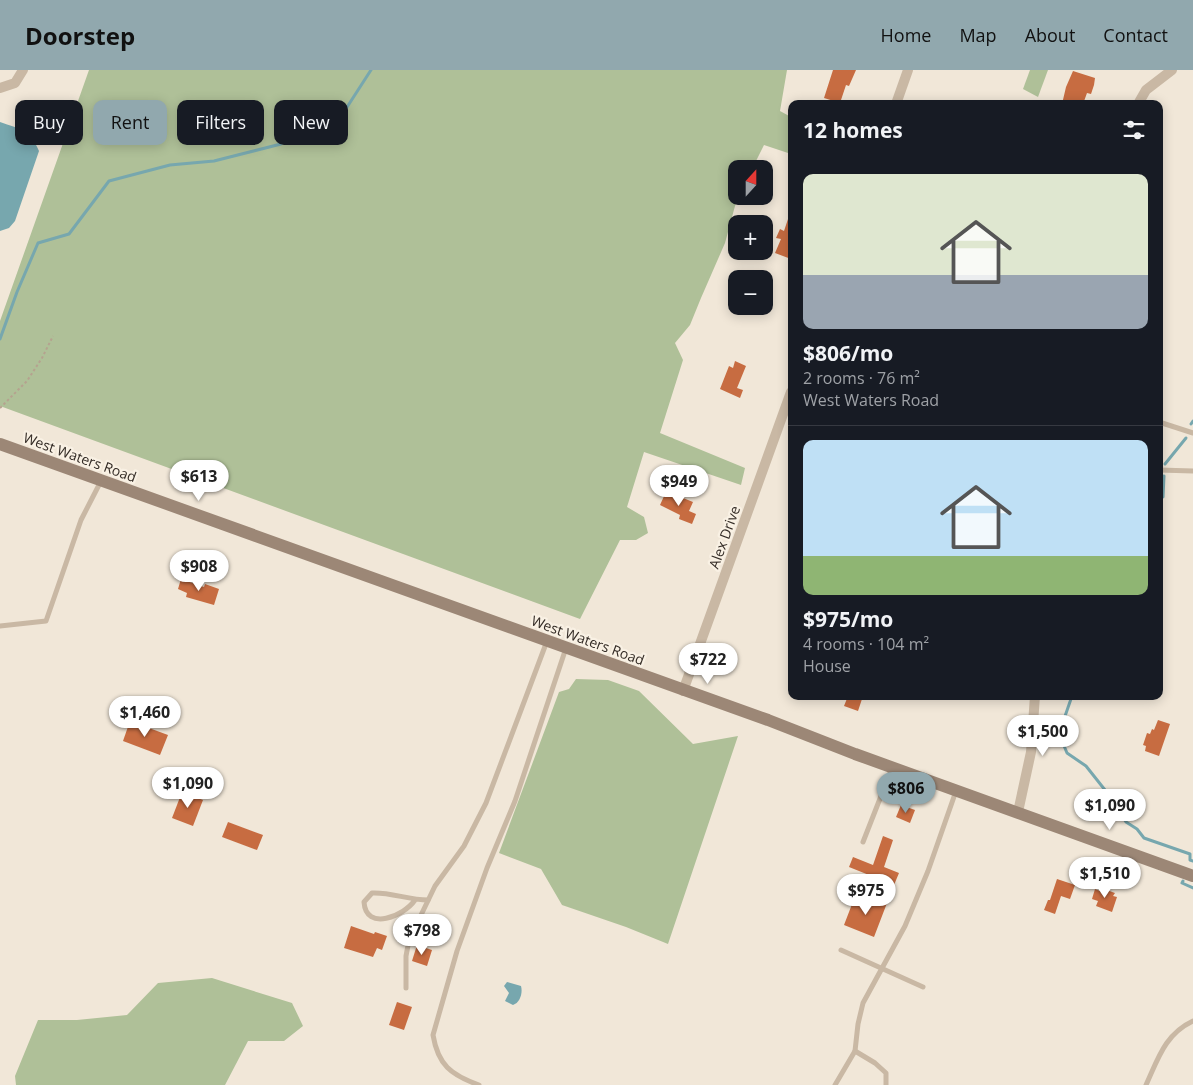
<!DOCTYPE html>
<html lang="en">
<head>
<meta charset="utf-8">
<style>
	body { margin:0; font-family:"Open Sans",sans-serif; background:#242831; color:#f1f3f6; height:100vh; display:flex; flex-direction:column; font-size:19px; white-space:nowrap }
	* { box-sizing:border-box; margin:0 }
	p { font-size:16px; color:#9ea1a6 }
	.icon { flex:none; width:28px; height:28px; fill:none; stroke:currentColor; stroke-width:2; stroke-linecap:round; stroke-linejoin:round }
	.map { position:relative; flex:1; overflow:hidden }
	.drawer { position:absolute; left:788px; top:30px; width:375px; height:600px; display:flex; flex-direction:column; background:#171b24; border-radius:10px; box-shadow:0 2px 12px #0003 }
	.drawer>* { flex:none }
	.hud { position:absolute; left:15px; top:30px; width:475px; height:45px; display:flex; gap:10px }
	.needle { width:32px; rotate:21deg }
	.controls { position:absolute; left:728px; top:90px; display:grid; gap:10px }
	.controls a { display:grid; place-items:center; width:45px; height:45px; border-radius:10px; background:#171b24; box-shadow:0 2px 12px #0003; font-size:25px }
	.price { position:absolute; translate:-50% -42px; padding:0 11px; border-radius:18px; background:#fff; color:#222; font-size:16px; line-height:32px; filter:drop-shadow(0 1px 2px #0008) }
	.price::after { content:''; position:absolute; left:50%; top:30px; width:15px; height:11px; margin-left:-8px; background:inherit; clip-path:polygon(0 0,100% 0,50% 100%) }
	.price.selected { background:#91a8ae; color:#111 }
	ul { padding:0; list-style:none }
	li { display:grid; align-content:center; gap:10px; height:265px; padding:0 15px }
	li+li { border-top:1px solid #363941 }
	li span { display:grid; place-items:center; height:155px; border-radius:10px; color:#555 }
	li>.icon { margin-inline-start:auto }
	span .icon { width:90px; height:90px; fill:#fffc; stroke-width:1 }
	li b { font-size:21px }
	h2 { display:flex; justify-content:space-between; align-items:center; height:60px; padding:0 15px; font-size:21px }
	.tag { padding:0 18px; border-radius:10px; background:#171b24; box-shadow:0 2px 12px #0003; font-size:18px; line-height:45px }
	.tag.selected { background:#91a8ae; color:#111 }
	header { display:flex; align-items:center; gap:30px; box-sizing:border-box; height:70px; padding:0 25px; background:#91a8ae; color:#111 }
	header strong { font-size:24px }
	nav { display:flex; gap:28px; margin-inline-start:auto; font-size:18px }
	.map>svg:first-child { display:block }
	.green { fill:#afc098 }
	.water { fill:#77a7ae }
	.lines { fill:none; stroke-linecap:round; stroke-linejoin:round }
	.stream { stroke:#77a7ae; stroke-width:3 }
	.building { fill:#c76c41 }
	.path { stroke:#b5a28f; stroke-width:2; stroke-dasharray:2.5 2.5; stroke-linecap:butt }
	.lane { stroke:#c9b8a4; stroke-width:5 }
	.street { stroke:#c9b8a4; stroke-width:10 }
	.secondary { stroke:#9c8776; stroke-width:12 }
	.labels { text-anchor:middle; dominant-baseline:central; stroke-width:4.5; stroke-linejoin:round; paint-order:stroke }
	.street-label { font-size:14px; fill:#342c26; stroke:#f9f1e4 }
</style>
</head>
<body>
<header>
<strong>Doorstep</strong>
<nav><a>Home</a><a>Map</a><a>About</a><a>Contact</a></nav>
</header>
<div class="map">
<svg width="1193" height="1015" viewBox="0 0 1193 1015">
	<rect width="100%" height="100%" fill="#f1e7d8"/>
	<g class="green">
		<path d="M89 0H787L780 41 791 47V84L764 75 752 99H736V126H739L735 136 725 173 701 228 690 255 675 273 683 290 660 363 745 398 741 415 644 382 627 437 644 447 648 463 636 470H620L580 549 0 336V251Z"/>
		<path d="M1030 0H1048L1038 27 1023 19Z"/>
		<path d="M576 609 608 610 639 621 693 674 738 666 668 874 626 857 562 835 541 799 499 783 559 622 569 619Z"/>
		<path d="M212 908 292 933 303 956 284 971H248L225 1015H16L15 1006 38 950H77L127 945 158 913Z"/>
	</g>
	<g class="water">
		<path d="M0 52C20 59 30 60 39 81L15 151 9 158 0 161Z"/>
		<path d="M507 912 521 916C523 923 520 933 513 935L505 931 509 923 504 916Z"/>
	</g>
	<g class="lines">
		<g class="stream">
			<path d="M0 269 17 222 38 173 69 164 109 111 170 95 214 91 281 74 340 48 371 0"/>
			<path d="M1191 354 1193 351"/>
			<path d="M1165 394 1186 368"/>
			<path d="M1159 429 1163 427 1164 406"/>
			<path d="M1063 652 1072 626"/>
			<path d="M1060 666 1067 683 1086 696 1105 720 1126 752 1137 759 1144 768 1190 784V790L1193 791"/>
			<path d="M1183 811 1182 813 1193 818"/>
		</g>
	</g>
	<g class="building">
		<path d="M833 0H856L849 16 846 15 840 33 824 28Z"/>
		<path d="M1073 1 1095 8 1094 15 1091 24 1087 23 1083 34H1062L1066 17Z"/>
		<path d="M790 143H791V189L775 183 781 169 776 168 780 159 784 161Z"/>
		<path d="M735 291 746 296 737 318 743 320 740 328 720 319 729 296 733 298Z"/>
		<path d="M665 424 672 426 673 424 693 432 689 441 696 444 692 454 679 449 680 445 660 435Z"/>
		<path d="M181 509 204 517 205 514 219 519 214 535 186 527 187 523 178 519Z"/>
		<path d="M848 626H855L862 629 858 641 844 636Z"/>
		<path d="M1158 650 1170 654 1159 686 1145 681 1146 676 1143 675 1147 663 1150 664 1152 659 1154 660Z"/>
		<path d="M130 651 168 665 160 685 123 671Z"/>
		<path d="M182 722 203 730 193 756 172 748Z"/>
		<path d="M901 735 915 740 910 753 896 747Z"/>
		<path d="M228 752 263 765 257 780 222 767Z"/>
		<path d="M883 766 893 770 884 797 899 803 894 815 849 797 853 787 873 795Z"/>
		<path d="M1057 809 1075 815 1070 829 1061 826 1055 844 1044 840 1048 830H1050Z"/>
		<path d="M1101 818 1115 823 1113 826 1117 827 1112 842 1096 836 1098 831 1092 829 1095 819 1100 821Z"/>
		<path d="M871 827 887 833 874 867 844 855 854 829 868 835Z"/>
		<path d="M351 856 374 864 375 862 387 866 382 880 377 878 373 887 344 878Z"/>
		<path d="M417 875 432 880 427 896 412 891Z"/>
		<path d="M397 932 412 937 404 960 389 955Z"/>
	</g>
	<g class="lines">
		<path class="path" d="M0 338 27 311 42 288 53 266"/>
		<g class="lane">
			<path d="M1159 352 1193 363"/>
			<path d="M1159 400 1193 401"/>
			<path d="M0 556 46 551 81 450 101 411"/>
			<path d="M863 772 892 698"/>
			<path d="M415 830C404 846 366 862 364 832L372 823C391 822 408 830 428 830"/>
			<path d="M841 880 923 917"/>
			<path d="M406 918V886L409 870 435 816 464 776 486 733 547 571"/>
			<path d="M855 981 875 993 886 1003V1015"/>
			<path d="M479 1015C451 1005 438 995 433 965L457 881 487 798 515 731 566 578"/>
			<path d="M835 1015 855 981 858 954 863 933 905 856 928 801 956 721"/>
			<path d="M1146 1015C1158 989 1165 964 1193 951"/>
		</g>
		<g class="street">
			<path d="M0 18 15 13 23 0"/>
			<path d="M896 34 908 0"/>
			<path d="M1138 34 1146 20 1172 0"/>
			<path d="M683 621 791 322"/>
			<path d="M1018 742 1031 682 1035 626"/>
		</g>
		<path class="secondary" d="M0 374 768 650 855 684 1193 806"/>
	</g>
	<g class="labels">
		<g class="street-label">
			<text transform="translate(80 387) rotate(20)">West Waters Road</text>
			<text transform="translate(724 467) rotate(-70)">Alex Drive</text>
			<text transform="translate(588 570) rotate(20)">West Waters Road</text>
		</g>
	</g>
</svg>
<div class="controls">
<a><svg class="needle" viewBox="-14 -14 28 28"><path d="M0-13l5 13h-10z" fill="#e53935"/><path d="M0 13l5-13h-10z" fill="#9ea1a6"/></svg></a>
<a>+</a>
<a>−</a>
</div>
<b class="price" style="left:199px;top:432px">$613</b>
<b class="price" style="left:679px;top:437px">$949</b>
<b class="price" style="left:199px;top:522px">$908</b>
<b class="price" style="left:708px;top:615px">$722</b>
<b class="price" style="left:145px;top:668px">$1,460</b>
<b class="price" style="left:1043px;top:687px">$1,500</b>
<b class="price" style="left:188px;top:739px">$1,090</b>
<b class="price selected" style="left:906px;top:744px">$806</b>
<b class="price" style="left:1110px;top:761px">$1,090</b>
<b class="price" style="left:1105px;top:829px">$1,510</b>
<b class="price" style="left:866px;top:846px">$975</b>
<b class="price" style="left:422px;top:886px">$798</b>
<div class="hud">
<a class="tag">Buy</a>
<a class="tag selected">Rent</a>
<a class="tag">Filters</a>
<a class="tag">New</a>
</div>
<section class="drawer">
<h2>12 homes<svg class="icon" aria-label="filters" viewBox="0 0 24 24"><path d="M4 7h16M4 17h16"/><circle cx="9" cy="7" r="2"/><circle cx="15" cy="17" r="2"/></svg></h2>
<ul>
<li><span style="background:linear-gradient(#dfe7d0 65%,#9aa5b1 0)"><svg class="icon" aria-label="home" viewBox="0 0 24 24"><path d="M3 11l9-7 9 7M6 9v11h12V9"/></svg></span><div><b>$806/mo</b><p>2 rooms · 76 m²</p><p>West Waters Road</p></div></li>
<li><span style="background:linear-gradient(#bfe0f5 75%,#8fb573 0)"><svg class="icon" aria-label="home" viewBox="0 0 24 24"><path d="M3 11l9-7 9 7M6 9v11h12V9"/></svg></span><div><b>$975/mo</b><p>4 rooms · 104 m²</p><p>House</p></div></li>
</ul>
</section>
</div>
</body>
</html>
